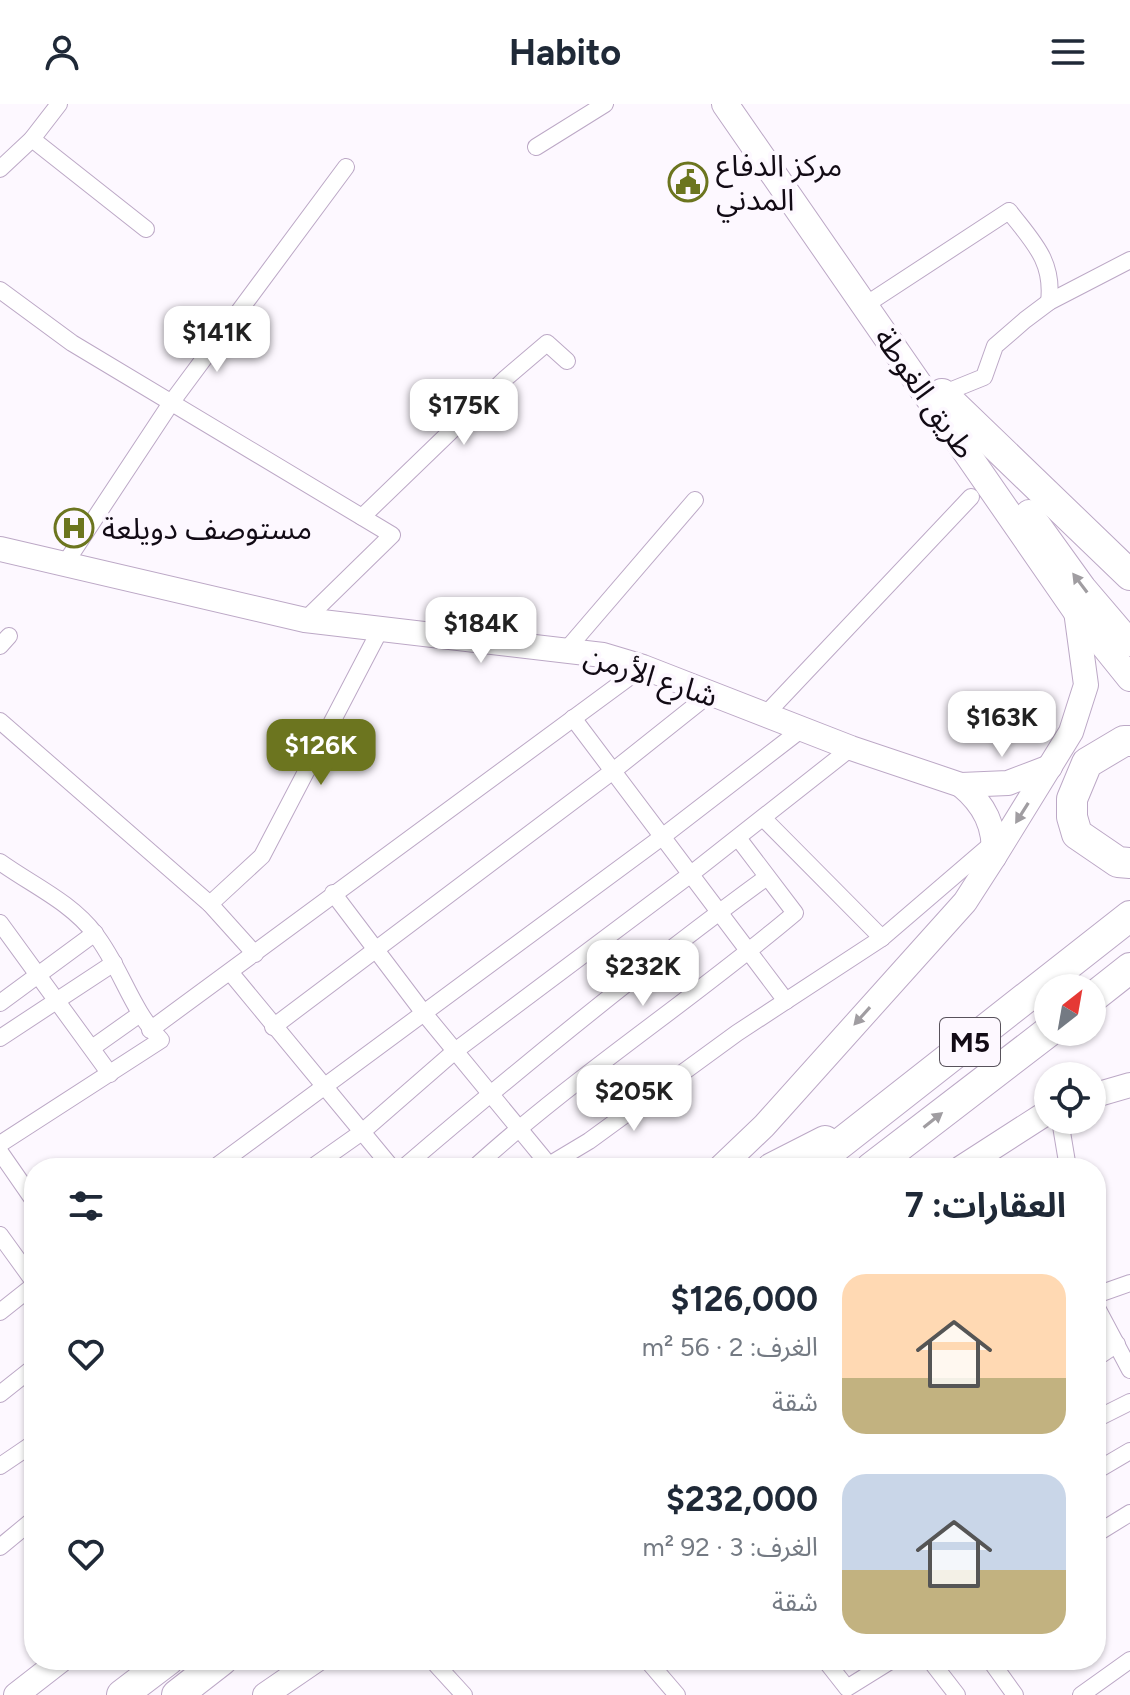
<!DOCTYPE html>
<html lang="ar">
<head>
<meta charset="utf-8">
<style>
	body { margin:0; font-family:Figtree,"Noto Sans Arabic",sans-serif; background:#f6f6f7; color:#1f2937; direction:rtl; height:100vh; display:flex; flex-direction:column; font-size:30px; white-space:nowrap }
	* { box-sizing:border-box; margin:0 }
	p { font-size:26px; color:#747a83 }
	.icon { flex:none; width:44px; height:44px; fill:none; stroke:currentColor; stroke-width:2; stroke-linecap:round; stroke-linejoin:round }
	.map { position:relative; flex:1; overflow:hidden; direction:ltr }
	.details { position:absolute; left:24px; top:1054px; width:1082px; height:512px; display:flex; flex-direction:column; background:#fff; border-radius:32px; box-shadow:0 2px 6px #0004; direction:rtl }
	.details>* { flex:none }
	.needle { width:52px; rotate:31deg }
	.tools { position:absolute; left:1034px; top:870px; display:grid; gap:16px }
	.tools a { display:grid; place-items:center; width:72px; height:72px; border-radius:50%; background:#fff; box-shadow:0 2px 6px #0004; font-size:40px }
	.price { position:absolute; translate:-50% -68px; padding:0 18px; border-radius:16px; background:#fff; color:#222; font-size:26px; line-height:52px; filter:drop-shadow(0 2px 4px #0008) }
	.price::after { content:''; position:absolute; left:50%; top:48px; width:24px; height:18px; margin-left:-12px; background:inherit; clip-path:polygon(0 0,100% 0,50% 100%) }
	.price.selected { background:#6c751f; color:#fff }
	ul { padding:0; list-style:none }
	li { display:flex; align-items:center; gap:24px; height:200px; padding:0 40px }
	li span { display:grid; place-items:center; flex:none; width:224px; height:160px; border-radius:24px; color:#555 }
	li>.icon { margin-inline-start:auto }
	span .icon { width:96px; height:96px; fill:#fffc; stroke-width:1 }
	li b { font-size:34px }
	h2 { display:flex; justify-content:space-between; align-items:center; height:96px; padding:0 40px; font-size:34px }
	header { display:flex; justify-content:space-between; align-items:center; height:104px; padding:0 40px; background:#fff; font-size:36px; font-weight:700 }
	.map>svg:first-child { display:block }
	.lines { fill:none; stroke-linecap:round; stroke-linejoin:round }
	.street-casing { stroke:#bca8c6; stroke-width:18 }
	.secondary-casing { stroke:#bca8c6; stroke-width:26 }
	.primary-casing { stroke:#bca8c6; stroke-width:28 }
	.highway-casing { stroke:#bca8c6; stroke-width:32 }
	.street { stroke:#fff; stroke-width:16 }
	.secondary { stroke:#fff; stroke-width:24 }
	.primary { stroke:#fff; stroke-width:26 }
	.highway { stroke:#fff; stroke-width:30 }
	.oneway { fill:#a09da1 }
	.labels { text-anchor:middle; dominant-baseline:central; stroke-width:8; stroke-linejoin:round; paint-order:stroke }
	.shield { fill:#fdf8ff; stroke:#58525b; stroke-width:2 }
	.shield-label { font-size:28px; font-weight:bold; fill:#120b15 }
	.poi-label { font-size:30px; fill:#120b15; stroke:#fdf8ff; text-anchor:start }
	.street-label { font-size:30px; fill:#120b15; stroke:#fdf8ff }
</style>
</head>
<body>
<header><svg class="icon" aria-label="menu" viewBox="0 0 24 24"><path d="M4 6h16M4 12h16M4 18h16"/></svg>Habito<svg class="icon" aria-label="person" viewBox="0 0 24 24"><circle cx="12" cy="8" r="4"/><path d="M4 21q1-7 8-7t8 7"/></svg></header>
<div class="map">
<svg width="1130" height="1591" viewBox="0 0 1130 1591">
	<rect width="100%" height="100%" fill="#fdf8ff"/>
	<g class="lines">
		<g class="street-casing">
			<g id="street">
				<path d="M32 35 146 125"/>
				<path d="M536 43 605 0"/>
				<path d="M0 65 32 35 59 0"/>
				<path d="M0 186 72 239 392 431 305 516"/>
				<path d="M873 196 1009 107C1033 138 1054 157 1049 198"/>
				<path d="M942 290 984 273 995 242 1025 216 1049 198 1130 156"/>
				<path d="M362 413 506 274 547 239 567 257"/>
				<path d="M64 461 171 299 346 63"/>
				<path d="M0 542 9 532"/>
				<path d="M567 545 695 396"/>
				<path d="M765 611 971 393"/>
				<path d="M573 614 786 897"/>
				<path d="M0 617 210 800 255 850"/>
				<path d="M763 714 882 834"/>
				<path d="M0 758C32 781 71 798 95 830 121 863 131 906 161 936L0 1040"/>
				<path d="M333 789 423 908 549 1061 589 1037 737 929 882 834 995 737"/>
				<path d="M210 800 262 752 380 526"/>
				<path d="M0 819 110 970"/>
				<path d="M230 868 392 1064"/>
				<path d="M0 899 95 829"/>
				<path d="M273 923 613 667 711 589"/>
				<path d="M150 926 643 563"/>
				<path d="M0 934 114 859"/>
				<path d="M92 944 140 910"/>
				<path d="M1060 1016 1068 1064"/>
				<path d="M0 1048 34 1097"/>
				<path d="M214 1064 662 733 802 625"/>
				<path d="M311 1064 362 1028 455 947 691 770 851 644"/>
				<path d="M403 1064C521 963 642 864 767 773"/>
				<path d="M474 1064C575 972 691 897 795 809L738 734"/>
				<path d="M0 1131 34 1178"/>
				<path d="M1096 1191 1130 1179"/>
				<path d="M1096 1202 1130 1266"/>
				<path d="M0 1208 34 1181"/>
				<path d="M1096 1254 1117 1240"/>
				<path d="M0 1290 34 1263"/>
				<path d="M1096 1315 1130 1298"/>
				<path d="M0 1362 34 1339"/>
				<path d="M1096 1367 1130 1347"/>
				<path d="M1096 1430 1130 1409"/>
				<path d="M0 1443 34 1415"/>
				<path d="M432 1556 464 1591"/>
				<path d="M647 1556 677 1591"/>
				<path d="M825 1556 847 1584 892 1556"/>
				<path d="M930 1556 957 1591"/>
				<path d="M990 1556 1015 1591"/>
				<path d="M1081 1591 1130 1556"/>
			</g>
		</g>
		<g class="secondary-casing">
			<g id="secondary">
				<path d="M0 445 305 516 603 551 643 563 851 644 961 681 1008 679 1050 663"/>
				<path d="M961 681C985 701 995 722 994 753"/>
				<path d="M1092 992 1130 981"/>
				<path d="M720 1064 764 1022 965 798 994 753 1071 628 1086 581 1076 507"/>
				<path d="M961 1064 1048 1008"/>
				<path d="M16 1591 61 1556"/>
				<path d="M265 1591 316 1556"/>
			</g>
		</g>
		<g class="primary-casing">
			<g id="primary">
				<path d="M725 0 1076 507 1130 574"/>
				<path d="M1029 409 1083 484 1130 539"/>
			</g>
		</g>
		<g class="highway-casing">
			<g id="highway">
				<path d="M942 290 1130 471"/>
				<path d="M1130 637H1124L1087 659 1072 695V713L1077 730 1118 758 1130 759"/>
				<path d="M1092 894 1130 864"/>
				<path d="M772 1064 825 1037"/>
				<path d="M809 1064 1130 812"/>
				<path d="M871 1064 1048 928"/>
				<path d="M122 1591 168 1556"/>
				<path d="M177 1591 222 1556"/>
			</g>
		</g>
		<use href="#street" class="street"/>
		<use href="#secondary" class="secondary"/>
		<use href="#primary" class="primary"/>
		<use href="#highway" class="highway"/>
	</g>
	<defs><path id="oneway-solid" d="M-6-.8H1V-3.2L6.5 0L1 3.2V.8H-6Z" transform="scale(2)"/></defs>
	<g class="oneway">
		<use href="#oneway-solid" transform="translate(1080 479) rotate(-127)"/>
		<use href="#oneway-solid" transform="translate(1022 709) rotate(122)"/>
		<use href="#oneway-solid" transform="translate(862 912) rotate(132)"/>
		<use href="#oneway-solid" transform="translate(933 1016) rotate(-38)"/>
	</g>
	<defs>
		<g id="civic-ring" transform="scale(2)"><circle r="9.5" fill="#fdf8ff" stroke="#6c751f" stroke-width="1.5"/><path d="M-.6-6.5H3V-4.5H.6V-3L4-1V1h2V6H-6V1h2V-1L-.6-3ZM-1.2 2.5V6h2.4V2.5Z" fill="#6c751f"/></g>
		<g id="hospital-ring" transform="scale(2)"><circle r="9.5" fill="#fdf8ff" stroke="#6c751f" stroke-width="1.5"/><path d="M-5-5h3v3.5h4V-5h3V5h-3V1.5h-4V5h-3Z" fill="#6c751f"/></g>
	</defs>
	<g fill-rule="evenodd">
		<use href="#civic-ring" x="688" y="78"/>
		<use href="#hospital-ring" x="74" y="424"/>
	</g>
	<g class="labels">
		<rect class="shield" x="940" y="914" width="60" height="48" rx="6"/>
		<g class="shield-label">
			<text x="970" y="938">M5</text>
		</g>
		<g class="poi-label">
			<text x="716" y="61">مركز الدفاع<tspan x="716" dy="34">المدني</tspan></text>
			<text x="102" y="424">مستوصف دويلعة</text>
		</g>
		<g class="street-label">
			<text transform="translate(925 289) rotate(55)">طريق الغوطة</text>
			<text transform="translate(651 572) rotate(18)">شارع الأرمن</text>
		</g>
	</g>
</svg>
<div class="tools">
<a><svg class="needle" viewBox="-14 -14 28 28"><path d="M0-13l5 13h-10z" fill="#e53935"/><path d="M0 13l5-13h-10z" fill="#747a83"/></svg></a>
<a><svg class="icon" aria-label="locate" viewBox="0 0 24 24"><circle cx="12" cy="12" r="6"/><path d="M12 2v4M12 18v4M2 12h4M18 12h4"/></svg></a>
</div>
<b class="price" style="left:217px;top:270px">$141K</b>
<b class="price" style="left:464px;top:343px">$175K</b>
<b class="price" style="left:481px;top:561px">$184K</b>
<b class="price" style="left:1002px;top:655px">$163K</b>
<b class="price selected" style="left:321px;top:683px">$126K</b>
<b class="price" style="left:643px;top:904px">$232K</b>
<b class="price" style="left:634px;top:1029px">$205K</b>
<section class="details">
<h2>العقارات: 7<svg class="icon" aria-label="filters" viewBox="0 0 24 24"><path d="M4 7h16M4 17h16"/><circle cx="9" cy="7" r="2"/><circle cx="15" cy="17" r="2"/></svg></h2>
<ul>
<li><span style="background:linear-gradient(#ffd9b3 65%,#c2b280 0)"><svg class="icon" aria-label="home" viewBox="0 0 24 24"><path d="M3 11l9-7 9 7M6 9v11h12V9"/></svg></span><div><b>$126,000</b><p>الغرف: 2 · 56 m²</p><p>شقة</p></div><svg class="icon" aria-label="heart" viewBox="0 0 24 24"><path d="M12 20l-8-8c-3-5 5-10 8-4 3-6 11-1 8 4z"/></svg></li>
<li><span style="background:linear-gradient(#c9d6e8 60%,#c2b280 0)"><svg class="icon" aria-label="home" viewBox="0 0 24 24"><path d="M3 11l9-7 9 7M6 9v11h12V9"/></svg></span><div><b>$232,000</b><p>الغرف: 3 · 92 m²</p><p>شقة</p></div><svg class="icon" aria-label="heart" viewBox="0 0 24 24"><path d="M12 20l-8-8c-3-5 5-10 8-4 3-6 11-1 8 4z"/></svg></li>
</ul>
</section>
</div>
</body>
</html>
